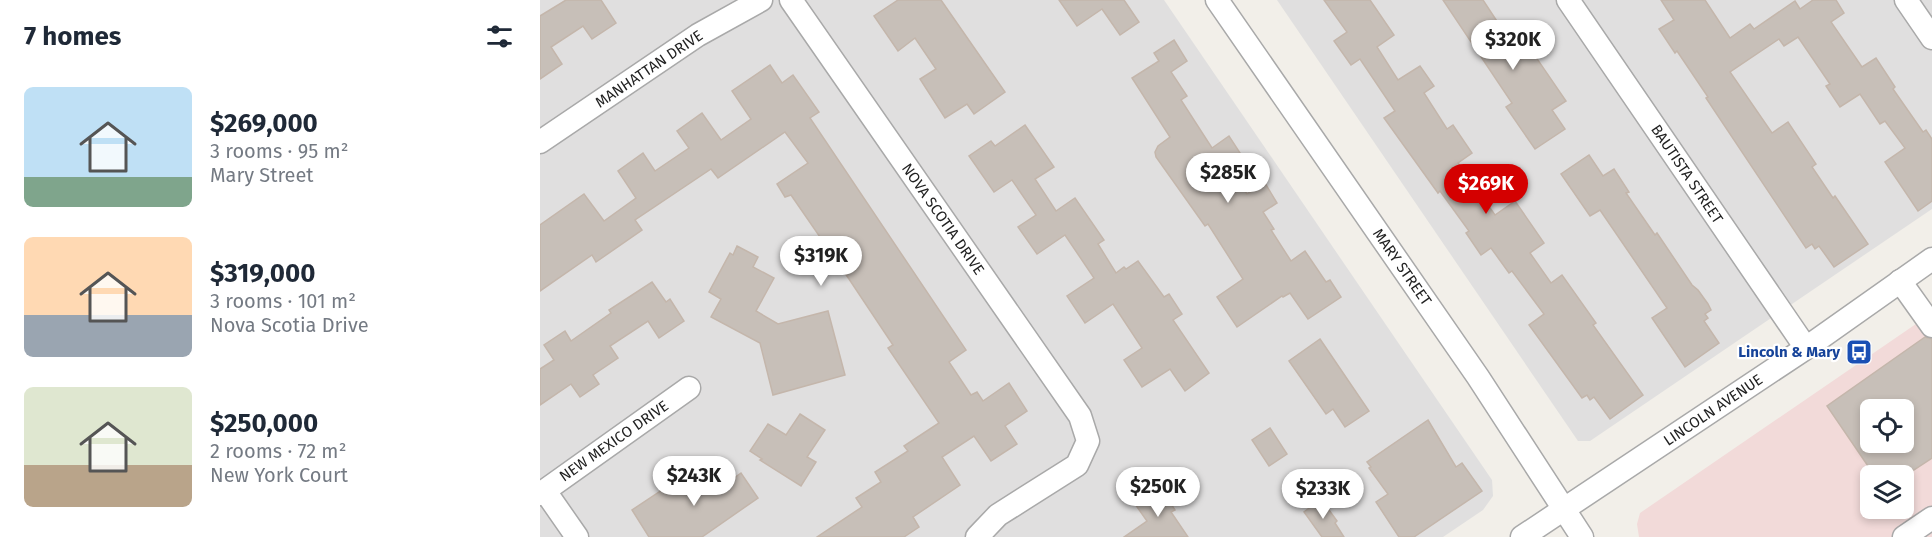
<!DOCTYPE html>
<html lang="en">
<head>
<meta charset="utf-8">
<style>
	body { margin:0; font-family:"Fira Sans",sans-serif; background:#f2f2f3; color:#1f2937; height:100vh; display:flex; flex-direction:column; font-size:22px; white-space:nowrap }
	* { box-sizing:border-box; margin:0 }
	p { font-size:20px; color:#747a83 }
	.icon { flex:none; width:33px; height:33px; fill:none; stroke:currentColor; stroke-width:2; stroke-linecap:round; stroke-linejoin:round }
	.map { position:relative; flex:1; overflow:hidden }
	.panel { display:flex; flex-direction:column; background:#fff; width:540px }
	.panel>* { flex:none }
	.fabs { position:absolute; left:1320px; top:399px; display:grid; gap:12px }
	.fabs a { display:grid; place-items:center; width:54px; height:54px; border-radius:9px; background:#fff; box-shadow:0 3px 9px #0003; font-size:30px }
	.price { position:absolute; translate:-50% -51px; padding:0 14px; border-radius:21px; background:#fff; color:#222; font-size:20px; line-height:39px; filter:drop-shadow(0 2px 3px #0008) }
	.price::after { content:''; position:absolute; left:50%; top:36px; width:18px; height:14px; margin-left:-9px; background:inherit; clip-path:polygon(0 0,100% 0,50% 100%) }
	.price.current { background:#d40000; color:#fff }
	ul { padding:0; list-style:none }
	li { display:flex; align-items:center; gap:18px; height:150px; padding:0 24px }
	li span { display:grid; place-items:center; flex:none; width:168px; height:120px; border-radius:9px; color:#555 }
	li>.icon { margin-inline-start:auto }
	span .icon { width:72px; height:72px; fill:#fffc; stroke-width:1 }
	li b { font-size:26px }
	h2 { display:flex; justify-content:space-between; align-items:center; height:72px; padding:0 24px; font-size:26px }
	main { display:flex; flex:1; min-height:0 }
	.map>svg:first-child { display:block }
	.residential { fill:#e0dfdf }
	.commercial { fill:#f2dad9; fill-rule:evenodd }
	.building { fill:#c7bfb8; stroke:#c4b6ab; stroke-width:1.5; fill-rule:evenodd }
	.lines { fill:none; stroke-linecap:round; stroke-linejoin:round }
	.minor-casing { stroke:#a9a9a9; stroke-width:25 }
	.minor { stroke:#fff; stroke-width:22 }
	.labels { text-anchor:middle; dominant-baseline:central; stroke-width:4.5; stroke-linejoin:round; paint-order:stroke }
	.street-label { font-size:15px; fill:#222; stroke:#fff }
	.transit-label { font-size:15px; font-weight:bold; fill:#164399; stroke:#fff; text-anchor:end }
</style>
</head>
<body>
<main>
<section class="panel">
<h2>7 homes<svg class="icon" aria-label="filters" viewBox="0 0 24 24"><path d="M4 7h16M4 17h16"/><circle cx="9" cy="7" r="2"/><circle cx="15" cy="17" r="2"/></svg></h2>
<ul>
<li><span style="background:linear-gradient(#bfe0f5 75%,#7fa58c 0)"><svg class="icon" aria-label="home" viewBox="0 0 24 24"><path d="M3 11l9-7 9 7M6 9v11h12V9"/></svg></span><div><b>$269,000</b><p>3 rooms · 95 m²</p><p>Mary Street</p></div></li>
<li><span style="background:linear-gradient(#ffd9b3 65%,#9aa5b1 0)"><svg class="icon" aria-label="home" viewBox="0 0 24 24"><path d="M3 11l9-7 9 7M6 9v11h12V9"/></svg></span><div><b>$319,000</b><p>3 rooms · 101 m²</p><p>Nova Scotia Drive</p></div></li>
<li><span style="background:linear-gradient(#dfe7d0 65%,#b9a48a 0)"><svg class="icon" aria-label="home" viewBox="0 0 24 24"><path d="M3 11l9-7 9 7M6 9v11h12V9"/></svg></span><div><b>$250,000</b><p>2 rooms · 72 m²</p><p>New York Court</p></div></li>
</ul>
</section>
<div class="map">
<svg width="1392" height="537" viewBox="0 0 1392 537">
	<rect width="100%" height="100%" fill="#f2efe9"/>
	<g class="residential">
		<path d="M0 0H624L952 480 953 496 943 510 903 537H0Z"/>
		<path d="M737 0H1392V209L1050 441H1038Z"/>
	</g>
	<path class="commercial" d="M1392 313V537H1099L1097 524 1100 513ZM1330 410H1364V442H1330ZM1330 476H1364V508H1330Z"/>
	<g class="building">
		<path d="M26 0H61L76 23 52 39 43 26 11 47 22 64 0 79V16Z"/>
		<path d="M358 0H401L465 92 434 114 427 104 405 118 380 79 396 69 375 38 358 51 334 16Z"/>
		<path d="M519 0H584L599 22 580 35 562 9 537 26Z"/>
		<path d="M784 0H830L854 35 837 47 858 80 880 66 894 86 884 93 907 129 913 125 932 153 918 163 955 215 975 201 1004 243 990 253 1011 283 1022 275 1056 323 1053 325 1103 395 1070 419 1054 397 1050 400 1047 395 1042 398 989 325 1004 314 972 271 969 273 951 248 941 255 926 233 929 231 900 191 898 193 844 118 855 111 820 59 811 65 794 41 807 32Z"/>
		<path d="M903 0H943L968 38 978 31 1026 101 1012 110 1025 129 995 149 966 107 972 103Z"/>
		<path d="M1121 0H1165L1190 38 1210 24 1214 29 1255 1 1260 9 1273 0H1296L1304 13 1291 22 1322 67 1336 58 1355 87 1353 89 1383 132 1386 130 1392 139V201L1378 211 1345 162 1365 148 1345 121 1340 124 1320 94 1300 107 1286 86 1290 84 1258 37 1244 46 1239 39 1190 72 1232 133 1248 122 1276 164 1272 167 1293 198 1295 196 1328 244 1294 267 1279 246 1275 249 1272 244 1266 248 1166 98 1168 97 1137 51 1135 53 1119 29 1134 20Z"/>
		<path d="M634 40 647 61 631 72 647 96 641 100 672 148 689 136 702 156 688 166 707 194 725 183 737 203 723 212 734 229 731 230 751 261 765 251 786 282 790 280 801 297 768 319 750 293 743 297 742 296 697 327 677 297 703 279 668 224 665 226 616 157 615 152 618 146 630 137 592 78 619 61 614 53Z"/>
		<path d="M230 65 242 83 253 75 279 112 270 118 426 350 409 362 431 395 437 392 443 401 469 383 487 411 465 426 477 444 451 461 434 436 402 457 420 485 373 517 379 527 364 537H277L322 507 316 498 341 482 335 472 368 451 364 446 399 423 348 348 353 345 309 279 251 195 245 197 237 184 268 163 245 132 178 178 171 169 95 220 102 230 56 262 52 255 0 291V225L44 194 64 221 96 198 78 171 103 153 115 171 149 148 137 131 162 113 181 140 211 119 192 91Z"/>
		<path d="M485 125 514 167 495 179 516 211 535 198 564 240 558 244 576 273 584 267 586 269 598 261 624 297 629 294 642 314 633 320 669 373 645 391 630 369 602 387 584 360 602 348 573 304 545 323 527 296 554 278 525 235 497 254 478 227 496 215 472 180 454 192 429 156 451 141 455 146Z"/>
		<path d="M1049 155 1063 176 1074 169 1089 192 1086 193 1115 235 1117 233 1152 285 1158 290 1168 304 1171 310 1165 314 1168 318 1164 321 1179 343 1145 367 1112 318 1127 308 1060 210 1050 216 1021 174Z"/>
		<path d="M197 246 218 257 213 267 234 278 216 311 238 324 288 311 305 375 233 395 220 343 171 317 181 299 169 292 190 253 193 255Z"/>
		<path d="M112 282 126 302 130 299 144 321 119 338 108 321 70 346 78 358 53 375 59 384 40 397 31 384 0 405V369L14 360 4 345 25 331 31 341 71 313 69 310Z"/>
		<path d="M1385 337 1392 339V458L1368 474 1366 485 1364 486V476H1330V480L1327 474 1328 466 1287 406ZM1330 410H1364V442H1330Z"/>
		<path d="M780 339 829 411 805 427 793 409 786 414 749 361Z"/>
		<path d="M260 414 285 430 267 457 276 462 261 486 220 460 222 459 210 451 228 424 246 435Z"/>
		<path d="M888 420 916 467 922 463 942 491 874 537H859L836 502 848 494 829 468 831 467 827 462Z"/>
		<path d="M730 428 747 454 729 466 712 440Z"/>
		<path d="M168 470 180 488 201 473 218 498 162 537H109L92 510 128 486 133 494Z"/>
		<path d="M620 487 635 510 631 512 648 537H584L607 521 595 504Z"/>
		<path d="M781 499 797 521 795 523 804 537H782L764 512Z"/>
	</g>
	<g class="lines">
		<g class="minor-casing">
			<g id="minor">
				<path d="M251 0 540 416 548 441 537 465 458 515 437 537"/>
				<path d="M677 0 938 377 1042 537"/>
				<path d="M1028 0 1266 348"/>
				<path d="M1366 0 1392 38"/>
				<path d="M0 142 158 35 221 0"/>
				<path d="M1360 281 1392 326"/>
				<path d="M5 491 37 537"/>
				<path d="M0 494 149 388"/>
				<path d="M982 537 1266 348 1392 259"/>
				<path d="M1364 537 1392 518"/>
			</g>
		</g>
		<use href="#minor" class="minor"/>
	</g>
	<defs>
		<g id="bus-square" transform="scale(1.35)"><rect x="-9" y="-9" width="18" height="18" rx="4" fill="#1a4fb4" stroke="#fff"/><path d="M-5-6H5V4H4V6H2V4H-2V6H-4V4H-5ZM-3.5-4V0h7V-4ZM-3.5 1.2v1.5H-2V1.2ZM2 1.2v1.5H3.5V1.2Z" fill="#fff"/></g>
	</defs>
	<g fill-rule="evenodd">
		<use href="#bus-square" x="1319" y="352"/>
	</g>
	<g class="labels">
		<g class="street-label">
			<text transform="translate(109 69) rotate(-34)">MANHATTAN DRIVE</text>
			<text transform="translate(1147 174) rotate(56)">BAUTISTA STREET</text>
			<text transform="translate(403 219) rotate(55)">NOVA SCOTIA DRIVE</text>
			<text transform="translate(862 267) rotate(55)">MARY STREET</text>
			<text transform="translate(1173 410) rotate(-34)">LINCOLN AVENUE</text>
			<text transform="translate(74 441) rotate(-35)">NEW MEXICO DRIVE</text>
		</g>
		<g class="transit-label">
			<text x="1300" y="352">Lincoln &amp; Mary</text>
		</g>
	</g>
</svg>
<div class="fabs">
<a><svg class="icon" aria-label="locate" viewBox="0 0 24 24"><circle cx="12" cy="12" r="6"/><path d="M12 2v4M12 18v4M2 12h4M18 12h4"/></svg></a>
<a><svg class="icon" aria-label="layers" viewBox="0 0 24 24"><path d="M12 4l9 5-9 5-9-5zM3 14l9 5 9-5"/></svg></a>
</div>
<b class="price" style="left:973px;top:71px">$320K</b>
<b class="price" style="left:688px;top:204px">$285K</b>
<b class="price current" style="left:946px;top:215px">$269K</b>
<b class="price" style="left:281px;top:287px">$319K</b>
<b class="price" style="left:154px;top:507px">$243K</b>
<b class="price" style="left:618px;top:518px">$250K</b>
<b class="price" style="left:783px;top:520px">$233K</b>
</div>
</main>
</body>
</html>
